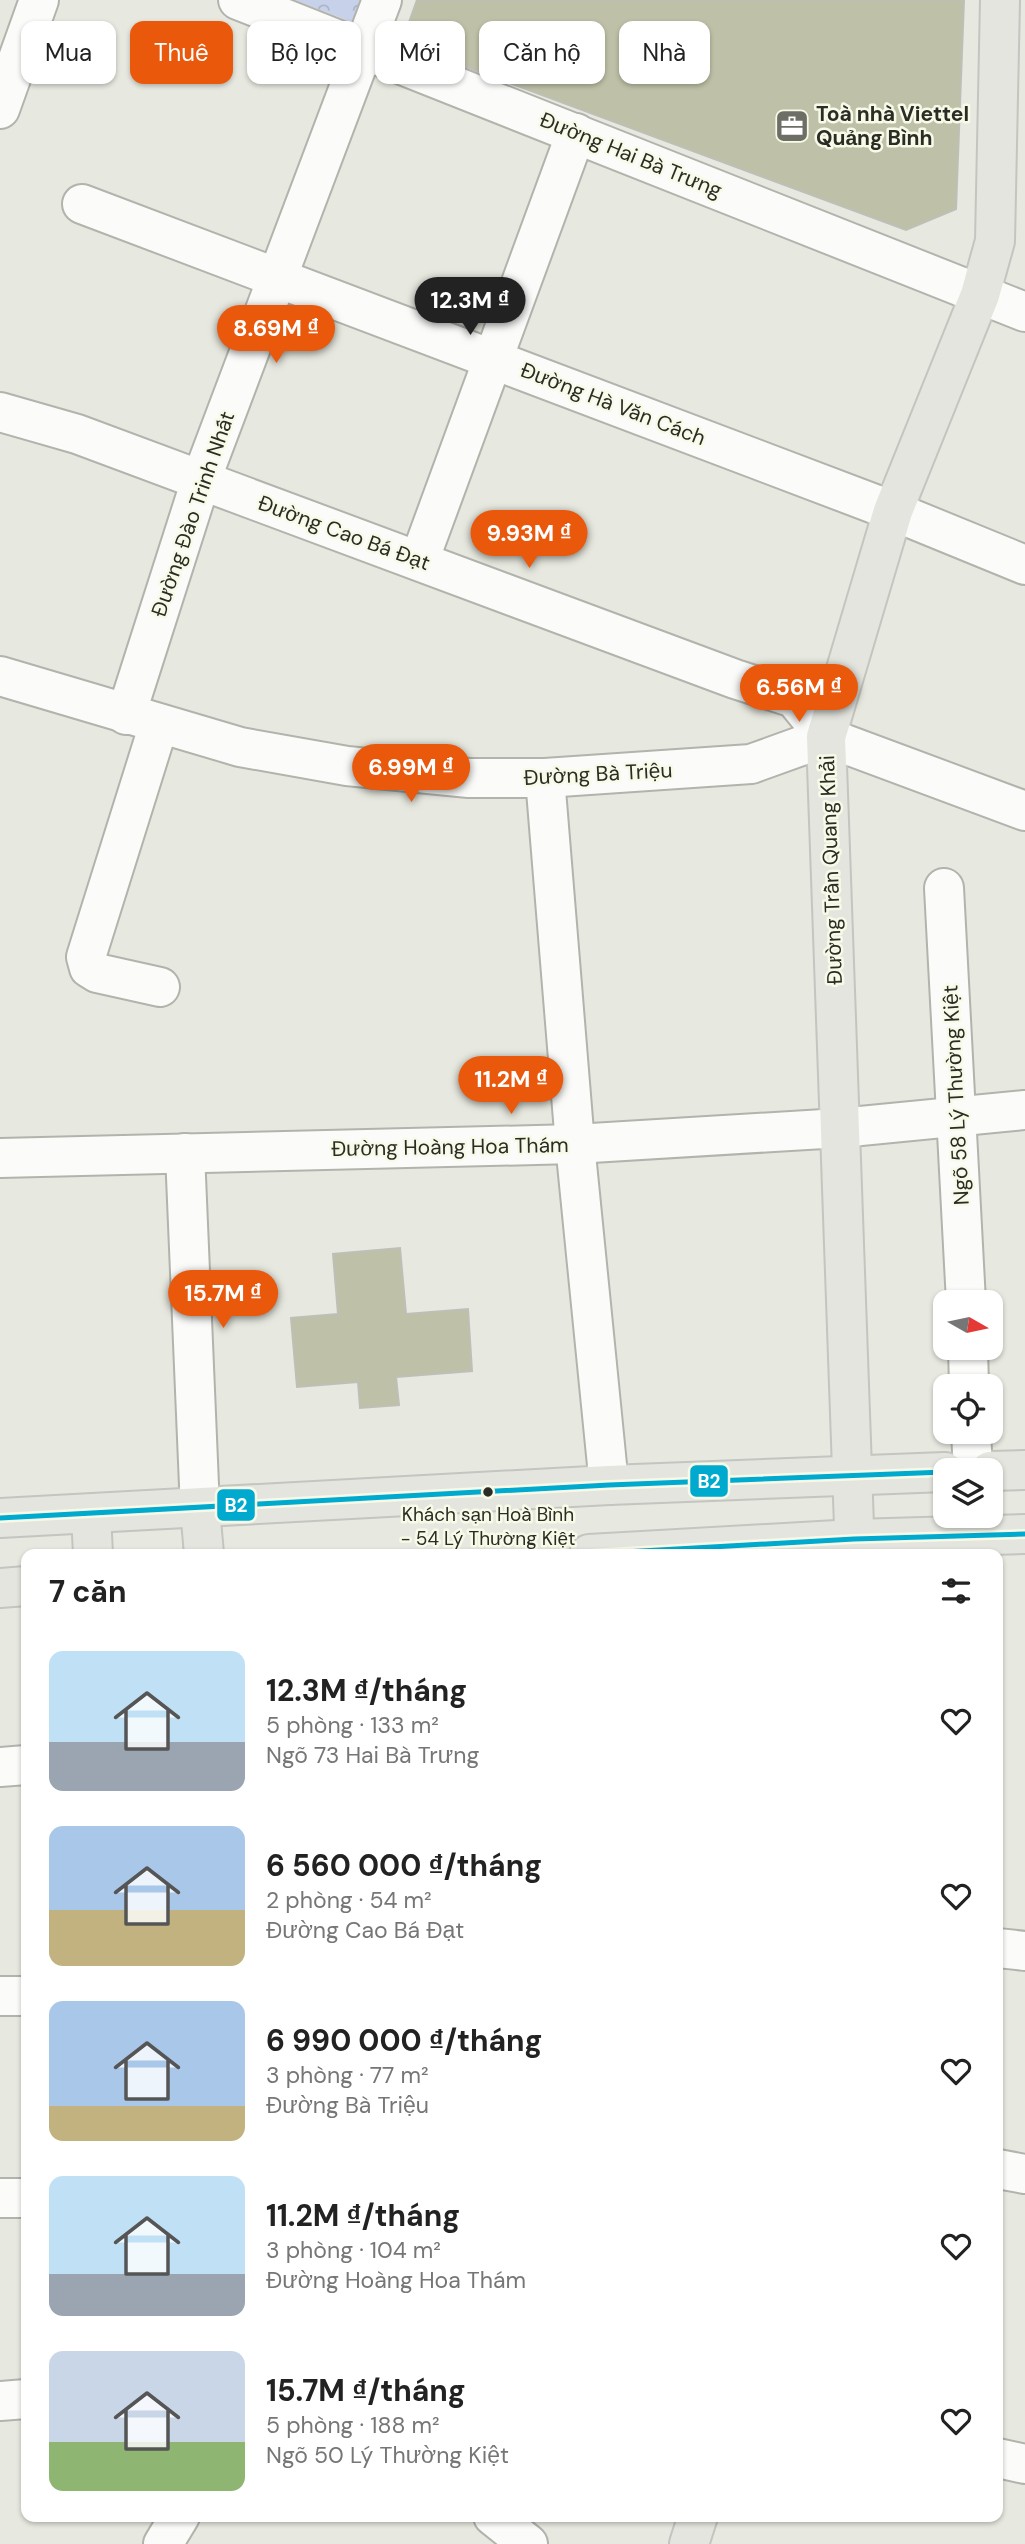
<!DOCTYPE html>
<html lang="vi">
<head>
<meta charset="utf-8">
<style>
	body { margin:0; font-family:"DM Sans",sans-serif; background:#f2f2f2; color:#222; height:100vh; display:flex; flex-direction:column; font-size:26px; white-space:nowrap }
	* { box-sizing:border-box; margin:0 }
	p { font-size:23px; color:#767676 }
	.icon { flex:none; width:38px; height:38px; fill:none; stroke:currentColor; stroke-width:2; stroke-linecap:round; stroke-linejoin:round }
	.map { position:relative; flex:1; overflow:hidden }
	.sheet { position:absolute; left:21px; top:1549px; width:982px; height:973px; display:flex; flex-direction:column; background:#fff; border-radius:14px; box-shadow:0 2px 5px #0004 }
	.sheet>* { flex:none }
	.top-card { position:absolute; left:21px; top:21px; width:984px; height:63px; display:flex; gap:14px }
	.needle { width:46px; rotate:99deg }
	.tools { position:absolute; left:933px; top:1290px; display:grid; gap:14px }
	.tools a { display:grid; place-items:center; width:70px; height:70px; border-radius:14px; background:#fff; box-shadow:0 2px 5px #0004; font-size:35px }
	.price { position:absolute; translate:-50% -60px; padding:0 16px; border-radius:24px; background:#ea580c; color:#fff; font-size:23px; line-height:46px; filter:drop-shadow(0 2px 4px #0008) }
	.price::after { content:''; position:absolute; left:50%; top:42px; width:21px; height:16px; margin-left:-10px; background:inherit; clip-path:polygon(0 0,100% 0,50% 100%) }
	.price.current { background:#222; color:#fff }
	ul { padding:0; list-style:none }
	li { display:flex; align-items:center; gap:21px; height:175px; padding:0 28px }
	li span { display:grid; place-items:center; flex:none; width:196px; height:140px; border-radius:14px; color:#555 }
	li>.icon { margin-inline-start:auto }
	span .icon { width:84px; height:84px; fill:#fffc; stroke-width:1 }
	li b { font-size:30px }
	h2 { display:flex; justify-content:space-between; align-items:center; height:84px; padding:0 28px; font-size:30px }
	.chip { padding:0 24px; border-radius:14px; background:#fff; box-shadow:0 2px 5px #0004; font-size:24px; line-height:63px }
	.chip.current { background:#ea580c; color:#fff }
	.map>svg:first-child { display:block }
	.park { fill:url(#park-crowns) }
	.building { fill:#bec0a7; stroke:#bebfb7; stroke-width:2 }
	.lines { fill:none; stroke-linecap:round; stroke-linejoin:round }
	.minor-casing { stroke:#b2b3ac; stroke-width:42 }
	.major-casing { stroke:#c4c5c0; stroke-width:42 }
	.minor { stroke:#fbfcfa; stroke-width:38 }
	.major { stroke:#e4e5de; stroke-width:38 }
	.bus-1-casing { stroke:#f8fae8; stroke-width:10 }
	.bus-1 { stroke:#00a9ce; stroke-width:5 }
	.bus-dot { fill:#2b2c25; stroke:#f8fae8; stroke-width:2.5 }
	.labels { text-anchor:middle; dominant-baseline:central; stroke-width:5; stroke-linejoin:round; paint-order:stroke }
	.bus-label { font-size:19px; fill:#2b2c25; stroke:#f8fae8 }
	.poi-label { font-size:21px; font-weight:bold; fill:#2b2c25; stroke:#f8fae8; text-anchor:start }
	.street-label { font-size:21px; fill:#2b2c25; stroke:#f8fae8 }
	.line-badge { stroke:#f8fae8; stroke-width:2.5 }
	.badge-label { font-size:19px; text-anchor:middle; font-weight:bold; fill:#fff }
</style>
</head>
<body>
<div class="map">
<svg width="1025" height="2544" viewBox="0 0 1025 2544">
	<defs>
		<pattern id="park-crowns" width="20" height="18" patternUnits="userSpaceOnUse" patternTransform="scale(1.75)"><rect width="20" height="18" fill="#c7d1ea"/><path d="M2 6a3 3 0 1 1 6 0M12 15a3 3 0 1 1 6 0" fill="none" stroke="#abb4c9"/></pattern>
	</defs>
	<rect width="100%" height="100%" fill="#e7e8df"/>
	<path class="park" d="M295 0H361L354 23Z"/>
	<g class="building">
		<path d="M417 0H964L956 209 906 230 469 68 402 42Z"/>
		<path d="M400 1248 406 1314 468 1309 472 1371 396 1377 399 1405 360 1408 358 1382 297 1387 291 1318 338 1314 333 1254Z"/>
	</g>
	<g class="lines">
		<g class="minor-casing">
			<g id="minor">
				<path d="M238 0 1025 312"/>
				<path d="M0 109 39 0"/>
				<path d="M82 204 893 511 1025 565"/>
				<path d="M0 412 77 434 735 679 794 698 826 737 1025 811"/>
				<path d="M419 561 576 133"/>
				<path d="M0 676 240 747 347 766 469 778H545L751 764 826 737"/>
				<path d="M126 715 201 480 382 0"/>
				<path d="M159 724 86 957 89 968 97 973 160 987"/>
				<path d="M545 778 575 1144 609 1485"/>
				<path d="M944 888 966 1302"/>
				<path d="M185 1153 200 1509"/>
				<path d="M0 1158 575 1144 840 1128 1025 1110"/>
				<path d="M968 1348 969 1386"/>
				<path d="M971 1432 973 1470"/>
				<path d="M0 1767 26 1765"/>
				<path d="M998 1948 1025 1951"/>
				<path d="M0 1996H26"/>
				<path d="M998 2169 1025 2174"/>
				<path d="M0 2198H26"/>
				<path d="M0 2401 26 2399"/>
				<path d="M998 2458 1025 2464"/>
				<path d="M493 2516 528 2544"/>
				<path d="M163 2544 180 2516"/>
			</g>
		</g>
		<g class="major-casing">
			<g id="major">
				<path d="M990 1471 1025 1470"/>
				<path d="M200 1509 204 1554"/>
				<path d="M91 1515 93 1554"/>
				<path d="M0 1518 609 1485 945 1472"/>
				<path d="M589 1554 854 1539 1025 1534"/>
				<path d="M855 1554 826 737 893 511 980 295 995 241 1000 0"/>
				<path d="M0 1588 26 1586"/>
				<path d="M689 2544 698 2516"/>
			</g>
		</g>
		<use href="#minor" class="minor"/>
		<use href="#major" class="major"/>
		<g class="bus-1-casing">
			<g id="bus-1">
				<path d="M0 1518 609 1485 945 1472"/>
				<path d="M589 1554 854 1539 1025 1534"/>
			</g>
		</g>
		<use href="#bus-1" class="bus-1"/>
	</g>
	<defs>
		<g id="office-square" transform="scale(1.75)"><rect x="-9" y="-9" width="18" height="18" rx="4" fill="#6d6e66" stroke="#f8fae8"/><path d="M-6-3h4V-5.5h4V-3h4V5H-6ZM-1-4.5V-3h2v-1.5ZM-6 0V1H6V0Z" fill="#fff"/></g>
	</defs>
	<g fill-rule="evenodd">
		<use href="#office-square" x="792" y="126"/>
	</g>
	<circle class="bus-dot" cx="488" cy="1492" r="6"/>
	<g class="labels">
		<g class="bus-label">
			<text x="488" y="1514">Khách sạn Hoà Bình<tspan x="488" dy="24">- 54 Lý Thường Kiệt</tspan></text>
		</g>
		<g class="poi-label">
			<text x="816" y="114">Toà nhà Viettel<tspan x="816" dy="24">Quảng Bình</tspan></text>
		</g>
		<g class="street-label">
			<text transform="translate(631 155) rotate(22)">Đường Hai Bà Trưng</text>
			<text transform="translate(613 404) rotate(21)">Đường Hà Văn Cách</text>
			<text transform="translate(193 514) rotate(-71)">Đường Đào Trinh Nhất</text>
			<text transform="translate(344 533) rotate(20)">Đường Cao Bá Đạt</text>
			<text transform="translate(598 774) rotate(-3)">Đường Bà Triệu</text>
			<text transform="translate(831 870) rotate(-92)">Đường Trần Quang Khải</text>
			<text transform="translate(956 1095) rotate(-93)">Ngõ 58 Lý Thường Kiệt</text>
			<text transform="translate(450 1147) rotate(-1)">Đường Hoàng Hoa Thám</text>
		</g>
	</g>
	<g class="line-badge">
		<rect x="689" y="1464" width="40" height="34" rx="7" fill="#00a9ce"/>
		<rect x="216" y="1488" width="40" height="34" rx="7" fill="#00a9ce"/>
	</g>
	<g class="badge-label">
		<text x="709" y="1488">B2</text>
		<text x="236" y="1512">B2</text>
	</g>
</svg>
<div class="tools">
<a><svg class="needle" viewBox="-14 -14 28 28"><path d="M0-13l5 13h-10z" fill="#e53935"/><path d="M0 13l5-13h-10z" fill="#767676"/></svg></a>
<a><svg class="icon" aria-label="locate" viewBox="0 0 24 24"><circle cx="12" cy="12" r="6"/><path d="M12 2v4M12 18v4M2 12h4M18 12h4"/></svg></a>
<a><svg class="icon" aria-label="layers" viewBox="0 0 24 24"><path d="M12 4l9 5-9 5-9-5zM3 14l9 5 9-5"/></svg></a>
</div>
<b class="price current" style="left:470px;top:337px">12.3M ₫</b>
<b class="price" style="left:276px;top:365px">8.69M ₫</b>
<b class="price" style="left:529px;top:570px">9.93M ₫</b>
<b class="price" style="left:799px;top:724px">6.56M ₫</b>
<b class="price" style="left:411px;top:804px">6.99M ₫</b>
<b class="price" style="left:511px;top:1116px">11.2M ₫</b>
<b class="price" style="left:223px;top:1330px">15.7M ₫</b>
<div class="top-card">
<a class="chip">Mua</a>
<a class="chip current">Thuê</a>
<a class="chip">Bộ lọc</a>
<a class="chip">Mới</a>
<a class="chip">Căn hộ</a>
<a class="chip">Nhà</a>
</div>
<section class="sheet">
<h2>7 căn<svg class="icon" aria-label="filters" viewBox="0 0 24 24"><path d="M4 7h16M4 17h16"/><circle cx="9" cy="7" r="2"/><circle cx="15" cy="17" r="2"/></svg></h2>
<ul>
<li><span style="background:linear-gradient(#bfe0f5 65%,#9aa5b1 0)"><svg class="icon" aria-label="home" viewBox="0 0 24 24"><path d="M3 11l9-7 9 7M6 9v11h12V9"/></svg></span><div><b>12.3M ₫/tháng</b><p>5 phòng · 133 m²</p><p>Ngõ 73 Hai Bà Trưng</p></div><svg class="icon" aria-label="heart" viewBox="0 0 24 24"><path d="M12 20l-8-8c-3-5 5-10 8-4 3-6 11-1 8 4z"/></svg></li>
<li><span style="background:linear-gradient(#a9c7e8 60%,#c2b280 0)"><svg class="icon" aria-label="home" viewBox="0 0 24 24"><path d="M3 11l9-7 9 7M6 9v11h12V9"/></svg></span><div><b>6 560 000 ₫/tháng</b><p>2 phòng · 54 m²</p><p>Đường Cao Bá Đạt</p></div><svg class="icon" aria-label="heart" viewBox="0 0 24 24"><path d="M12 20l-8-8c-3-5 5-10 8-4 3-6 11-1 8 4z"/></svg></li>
<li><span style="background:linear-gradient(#a9c7e8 75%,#c2b280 0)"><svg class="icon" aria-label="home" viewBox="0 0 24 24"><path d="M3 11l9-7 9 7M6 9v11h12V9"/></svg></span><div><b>6 990 000 ₫/tháng</b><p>3 phòng · 77 m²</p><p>Đường Bà Triệu</p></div><svg class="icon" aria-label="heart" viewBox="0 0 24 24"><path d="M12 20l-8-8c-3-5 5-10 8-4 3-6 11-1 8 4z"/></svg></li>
<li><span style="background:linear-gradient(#bfe0f5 70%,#9aa5b1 0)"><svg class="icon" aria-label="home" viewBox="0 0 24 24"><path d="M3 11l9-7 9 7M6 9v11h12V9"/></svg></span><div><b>11.2M ₫/tháng</b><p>3 phòng · 104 m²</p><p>Đường Hoàng Hoa Thám</p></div><svg class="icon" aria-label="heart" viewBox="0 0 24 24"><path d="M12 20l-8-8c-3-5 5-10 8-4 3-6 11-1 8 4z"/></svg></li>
<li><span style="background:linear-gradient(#c9d6e8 65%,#8fb573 0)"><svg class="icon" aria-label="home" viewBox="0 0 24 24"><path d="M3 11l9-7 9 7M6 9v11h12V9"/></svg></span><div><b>15.7M ₫/tháng</b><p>5 phòng · 188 m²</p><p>Ngõ 50 Lý Thường Kiệt</p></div><svg class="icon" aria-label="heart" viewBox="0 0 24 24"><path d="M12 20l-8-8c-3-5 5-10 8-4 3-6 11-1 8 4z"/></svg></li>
</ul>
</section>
</div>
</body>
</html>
